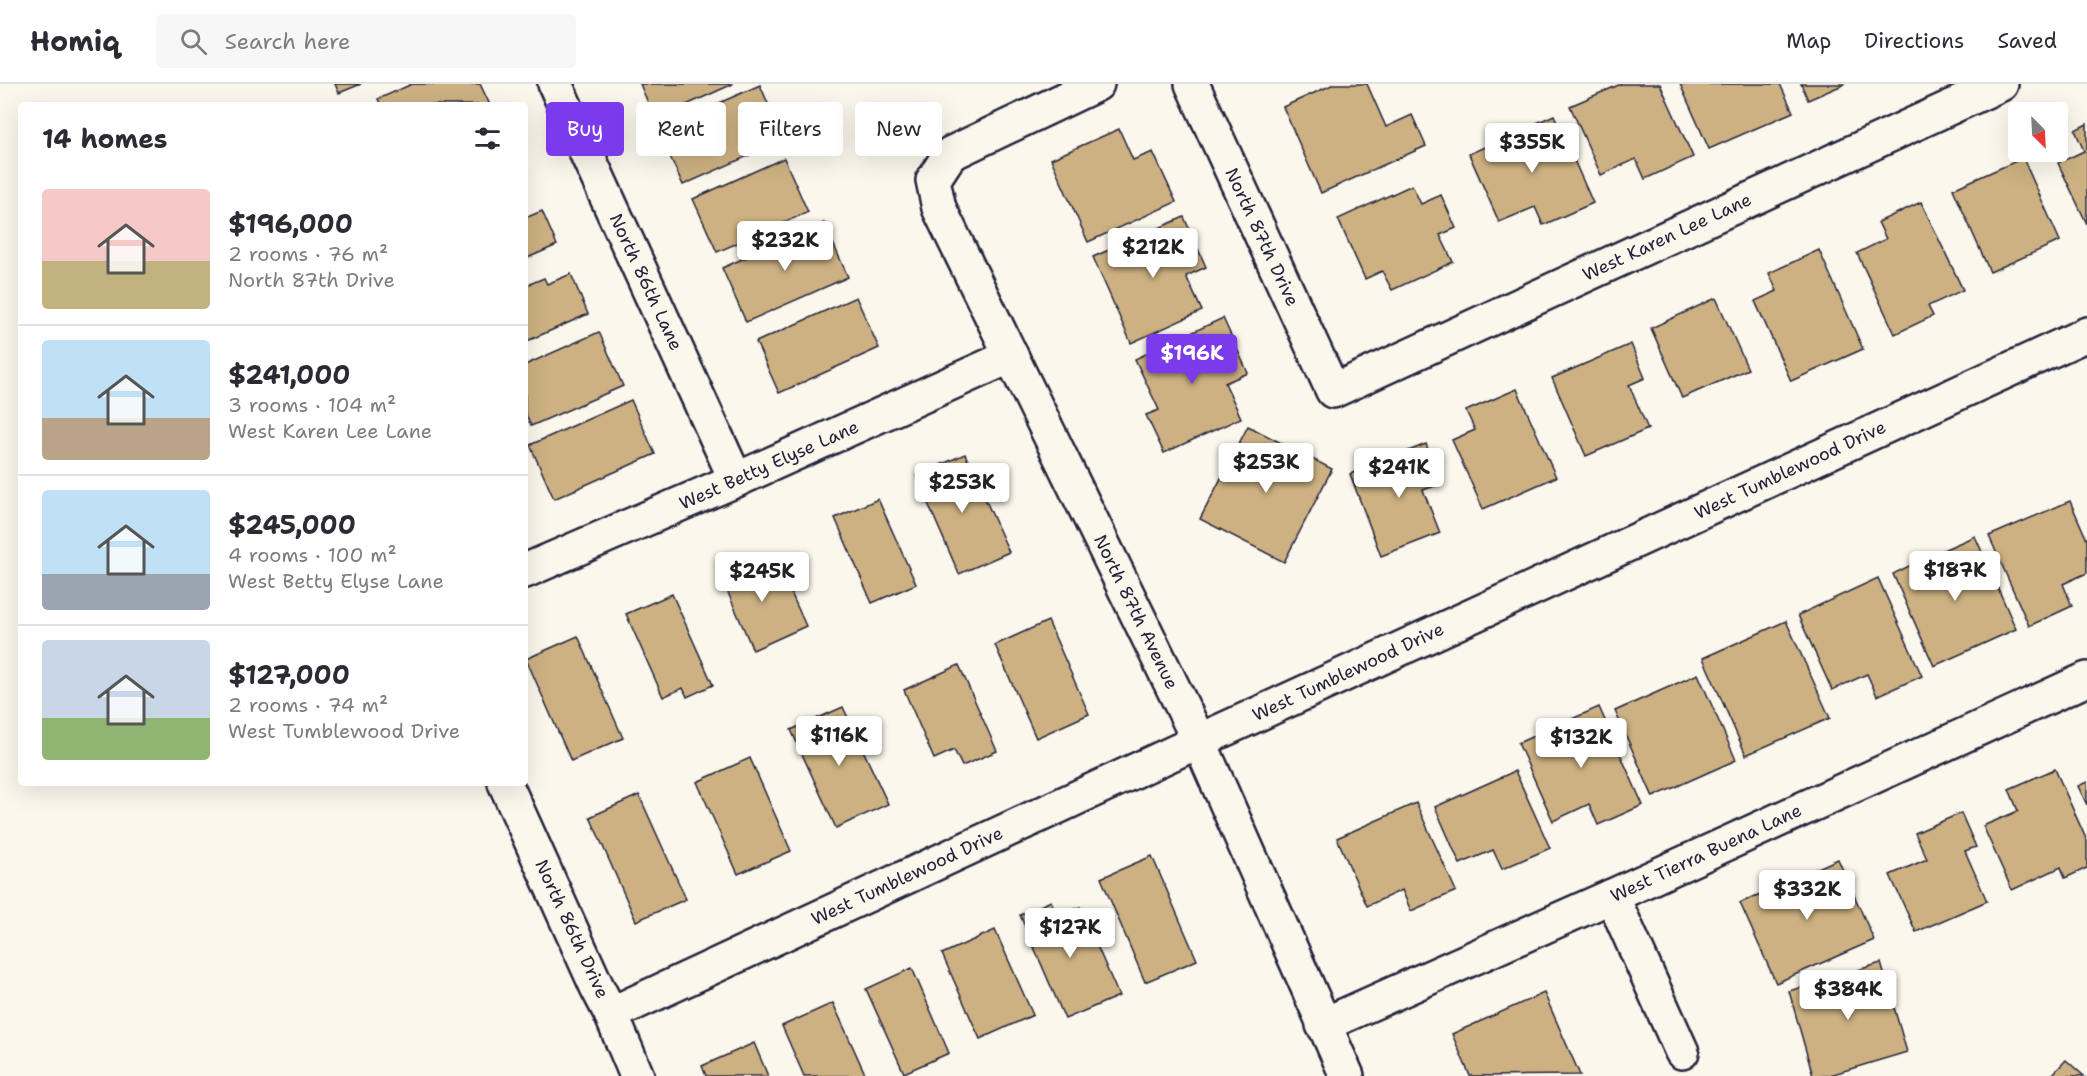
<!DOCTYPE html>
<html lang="en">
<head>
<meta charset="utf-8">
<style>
	body { margin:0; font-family:"Shantell Sans",sans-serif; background:#f7f7f7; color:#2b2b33; height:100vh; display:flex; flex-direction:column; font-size:22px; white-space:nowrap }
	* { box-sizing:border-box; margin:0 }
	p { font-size:20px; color:#7c7c81 }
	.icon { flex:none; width:33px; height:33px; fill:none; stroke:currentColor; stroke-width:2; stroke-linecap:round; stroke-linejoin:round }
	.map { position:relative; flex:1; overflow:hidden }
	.side { position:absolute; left:18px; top:18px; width:510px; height:684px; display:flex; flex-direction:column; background:#fff; border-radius:6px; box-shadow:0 6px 24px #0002 }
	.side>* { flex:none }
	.banner { position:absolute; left:546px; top:18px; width:570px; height:54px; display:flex; gap:12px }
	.needle { width:39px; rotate:156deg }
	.buttons { position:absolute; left:2008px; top:18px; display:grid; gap:12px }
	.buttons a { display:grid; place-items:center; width:60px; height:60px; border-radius:6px; background:#fff; box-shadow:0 6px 24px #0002; font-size:30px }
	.price { position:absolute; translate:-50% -51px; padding:0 14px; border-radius:6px; background:#fff; color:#222; font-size:20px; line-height:39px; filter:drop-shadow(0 2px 3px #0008) }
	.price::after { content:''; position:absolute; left:50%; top:36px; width:18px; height:14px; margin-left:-9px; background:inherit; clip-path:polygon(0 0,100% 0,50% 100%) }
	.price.selected { background:#7c3aed; color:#fff }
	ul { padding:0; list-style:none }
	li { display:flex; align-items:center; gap:18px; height:150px; padding:0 24px }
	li+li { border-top:2px solid #e1e1e2 }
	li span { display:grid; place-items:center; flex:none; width:168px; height:120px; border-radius:6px; color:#555 }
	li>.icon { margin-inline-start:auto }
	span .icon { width:72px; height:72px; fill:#fffc; stroke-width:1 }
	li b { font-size:26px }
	h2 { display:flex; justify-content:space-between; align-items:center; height:72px; padding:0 24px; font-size:26px }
	.chip { padding:0 21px; border-radius:6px; background:#fff; box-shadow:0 6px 24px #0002; font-size:21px; line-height:54px }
	.chip.selected { background:#7c3aed; color:#fff }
	header { display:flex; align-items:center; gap:36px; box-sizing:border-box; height:84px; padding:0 30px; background:#fff; border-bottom:2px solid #e1e1e2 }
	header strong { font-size:28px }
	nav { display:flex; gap:33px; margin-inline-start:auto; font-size:21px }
	.search { width:420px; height:54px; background:#f7f7f7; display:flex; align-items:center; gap:15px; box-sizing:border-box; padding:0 21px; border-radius:6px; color:#7c7c81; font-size:22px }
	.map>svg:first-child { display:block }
	.building { fill:#cdb182; stroke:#22223b; stroke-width:1.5 }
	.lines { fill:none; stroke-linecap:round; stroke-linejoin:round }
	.minor-casing { stroke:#22223b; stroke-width:38 }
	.minor { stroke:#fbf7ec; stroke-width:33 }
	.labels { text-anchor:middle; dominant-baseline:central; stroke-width:4.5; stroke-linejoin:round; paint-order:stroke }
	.street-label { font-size:18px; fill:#22223b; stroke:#fbf7ec }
</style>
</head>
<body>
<header>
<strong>Homiq</strong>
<div class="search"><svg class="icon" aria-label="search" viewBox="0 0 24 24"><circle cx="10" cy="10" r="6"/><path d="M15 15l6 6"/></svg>Search here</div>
<nav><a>Map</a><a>Directions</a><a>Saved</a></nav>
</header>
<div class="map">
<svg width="2087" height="992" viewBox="0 0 2087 992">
	<rect width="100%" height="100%" fill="#fbf7ec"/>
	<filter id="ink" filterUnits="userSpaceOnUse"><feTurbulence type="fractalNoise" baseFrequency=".0167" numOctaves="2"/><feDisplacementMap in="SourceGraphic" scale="12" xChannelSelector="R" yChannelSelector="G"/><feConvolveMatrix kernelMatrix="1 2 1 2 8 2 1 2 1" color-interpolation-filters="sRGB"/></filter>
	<g filter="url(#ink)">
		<g class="building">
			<path d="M335 0H361L339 9Z"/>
			<path d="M412 0H480L490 21H381L378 15Z"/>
			<path d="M640 0H733L655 35Z"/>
			<path d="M1334 0H1367L1386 43 1412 31 1426 62 1321 109 1283 23Z"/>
			<path d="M1621 0H1660L1693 73 1645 95 1636 75 1601 91 1570 22Z"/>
			<path d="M1680 0H1780L1793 28 1709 65Z"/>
			<path d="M1801 0H1845L1808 16Z"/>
			<path d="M760 1 784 56 683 101 658 46Z"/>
			<path d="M1554 31 1593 119 1543 141 1535 123 1499 138 1469 70Z"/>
			<path d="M2087 40V140L2058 79 2084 67 2075 46Z"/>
			<path d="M1119 45 1133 76 1153 68 1176 118 1088 158 1051 75Z"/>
			<path d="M784 74 808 128 717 168 693 115Z"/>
			<path d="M2023 74 2060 157 1990 188 1953 105Z"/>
			<path d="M1412 101 1421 120 1441 111 1456 144 1440 151 1453 178 1392 206 1382 187 1365 195 1338 135Z"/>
			<path d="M1921 118 1963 206 1928 222 1933 232 1895 250 1857 169 1886 155 1878 138Z"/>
			<path d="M542 127 557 161 525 175V134Z"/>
			<path d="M1184 133 1206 183 1186 192 1202 227 1131 259 1093 173Z"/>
			<path d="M824 139 848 193 746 238 722 184Z"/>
			<path d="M1819 166 1863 265 1791 297 1755 217 1777 207 1769 189Z"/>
			<path d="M571 190 588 230 525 258V202L544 194 547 200Z"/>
			<path d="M856 213 879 264 779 309 756 258Z"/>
			<path d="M1716 214 1748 285 1682 314 1651 244Z"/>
			<path d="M1223 234 1248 289 1225 299 1241 334 1164 369 1146 331 1159 326 1135 275Z"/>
			<path d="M599 248 623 302 531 342 525 328V281Z"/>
			<path d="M1631 260 1645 294 1629 301 1648 345 1586 372 1552 294Z"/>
			<path d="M1517 305 1556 393 1483 425 1452 356 1475 346 1466 327Z"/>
			<path d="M631 316 655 370 554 415 530 361Z"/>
			<path d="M1248 342 1332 385 1284 478 1200 435Z"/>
			<path d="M1426 360 1441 400 1423 406 1440 449 1381 472 1350 390Z"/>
			<path d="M965 370 1009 468 959 490 916 392Z"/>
			<path d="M878 415 916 500 872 519 835 434Z"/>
			<path d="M2070 417 2087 456V489L2063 500 2072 522 2029 542 1989 452Z"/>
			<path d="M1975 452 2016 545 1934 582 1893 490 1911 481 1915 490 1945 476 1941 467Z"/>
			<path d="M751 474 759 494 780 484 806 542 753 566 719 488Z"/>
			<path d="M1878 494 1922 592 1877 612 1867 590 1832 606 1798 531Z"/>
			<path d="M672 510 713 601 687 613 683 604 663 613 626 530Z"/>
			<path d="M1048 537 1089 630 1036 654 995 561Z"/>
			<path d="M1786 537 1830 634 1746 671 1703 574Z"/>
			<path d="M578 552 623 654 571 677 526 575Z"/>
			<path d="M959 581 997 667 962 682 954 666 934 675 904 606Z"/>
			<path d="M1698 590 1736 676 1653 713 1615 627Z"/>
			<path d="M843 623 888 720 836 744 791 646Z"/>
			<path d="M1599 623 1643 721 1598 741 1589 720 1553 737 1518 659Z"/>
			<path d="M750 674 791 767 738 790 697 698Z"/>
			<path d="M2055 685 2087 757V784L2065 794 2061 783 2012 806 1983 742 2018 727 2009 705Z"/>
			<path d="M1515 687 1550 764 1502 785 1493 766 1460 780 1435 723Z"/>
			<path d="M2087 698V721L2078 702Z"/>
			<path d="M639 711 686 815 636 837 590 733Z"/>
			<path d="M1416 719 1456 807 1411 827 1402 806 1367 822 1337 754Z"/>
			<path d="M1961 729 1976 763 1965 767 1987 817 1916 848 1890 791 1927 775 1915 749Z"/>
			<path d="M1152 772 1197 876 1145 898 1101 794Z"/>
			<path d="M1838 775 1874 856 1776 899 1740 819Z"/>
			<path d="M1051 817 1058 833 1080 823 1119 912 1065 935 1020 831Z"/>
			<path d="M995 846 1033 931 980 955 942 870Z"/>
			<path d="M1881 879 1907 968 1827 992H1813L1789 907Z"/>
			<path d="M912 884 949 969 904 989 866 905Z"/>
			<path d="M1544 909 1580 991 1470 992 1452 950Z"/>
			<path d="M833 919 866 992H804L782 942Z"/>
			<path d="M754 959 768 992H706L702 982Z"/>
			<path d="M2066 976 2084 992H2051Z"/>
		</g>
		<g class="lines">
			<g class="minor-casing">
				<g id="minor">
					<path d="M555 0 736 396"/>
					<path d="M1097 0 950 70 933 96 939 124 1199 657 1347 992"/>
					<path d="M1192 0 1333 307 2001 0"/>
					<path d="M525 487 736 396 1011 272"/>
					<path d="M505 699 597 903 611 930 637 992"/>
					<path d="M1612 812 1682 968"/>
					<path d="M611 930 1199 657 2087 250"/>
					<path d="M1323 941 1612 812 2087 595"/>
				</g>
			</g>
			<use href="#minor" class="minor"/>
		</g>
	</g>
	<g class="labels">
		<g class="street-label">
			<text transform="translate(1262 153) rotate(65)">North 87th Drive</text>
			<text transform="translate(1667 153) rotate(-25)">West Karen Lee Lane</text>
			<text transform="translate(646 198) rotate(65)">North 86th Lane</text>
			<text transform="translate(769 381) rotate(-24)">West Betty Elyse Lane</text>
			<text transform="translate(1790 386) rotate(-25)">West Tumblewood Drive</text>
			<text transform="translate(1136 528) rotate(64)">North 87th Avenue</text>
			<text transform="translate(1348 588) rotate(-25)">West Tumblewood Drive</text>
			<text transform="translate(1706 769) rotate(-25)">West Tierra Buena Lane</text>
			<text transform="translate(907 792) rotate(-25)">West Tumblewood Drive</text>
			<text transform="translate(572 845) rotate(65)">North 86th Drive</text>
		</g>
	</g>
</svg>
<div class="buttons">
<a><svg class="needle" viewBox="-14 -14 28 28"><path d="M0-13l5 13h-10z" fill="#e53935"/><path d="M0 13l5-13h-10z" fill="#7c7c81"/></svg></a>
</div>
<b class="price" style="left:1532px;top:90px">$355K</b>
<b class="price" style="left:785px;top:188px">$232K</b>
<b class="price" style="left:1153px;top:195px">$212K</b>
<b class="price selected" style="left:1192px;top:301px">$196K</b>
<b class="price" style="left:1266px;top:410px">$253K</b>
<b class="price" style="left:1399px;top:415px">$241K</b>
<b class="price" style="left:962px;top:430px">$253K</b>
<b class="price" style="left:1955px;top:518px">$187K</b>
<b class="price" style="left:762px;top:519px">$245K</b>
<b class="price" style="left:839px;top:683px">$116K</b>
<b class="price" style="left:1581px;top:685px">$132K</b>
<b class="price" style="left:1807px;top:837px">$332K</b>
<b class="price" style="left:1070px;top:875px">$127K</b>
<b class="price" style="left:1848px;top:937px">$384K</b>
<div class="banner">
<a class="chip selected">Buy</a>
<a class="chip">Rent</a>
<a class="chip">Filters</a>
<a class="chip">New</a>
</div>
<section class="side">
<h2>14 homes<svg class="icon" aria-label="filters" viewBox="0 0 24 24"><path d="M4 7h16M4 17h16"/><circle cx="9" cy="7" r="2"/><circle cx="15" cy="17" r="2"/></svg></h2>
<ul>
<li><span style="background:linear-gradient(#f6c9c9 60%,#c2b280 0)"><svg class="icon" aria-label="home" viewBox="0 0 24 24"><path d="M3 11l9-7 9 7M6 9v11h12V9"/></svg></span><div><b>$196,000</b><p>2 rooms · 76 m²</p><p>North 87th Drive</p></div></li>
<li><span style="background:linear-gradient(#bfe0f5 65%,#b9a48a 0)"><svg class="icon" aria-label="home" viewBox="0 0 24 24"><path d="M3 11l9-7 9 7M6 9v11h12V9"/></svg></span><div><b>$241,000</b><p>3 rooms · 104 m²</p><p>West Karen Lee Lane</p></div></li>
<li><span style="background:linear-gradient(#bfe0f5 70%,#9aa5b1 0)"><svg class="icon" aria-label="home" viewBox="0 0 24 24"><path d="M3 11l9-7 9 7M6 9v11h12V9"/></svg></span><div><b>$245,000</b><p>4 rooms · 100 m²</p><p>West Betty Elyse Lane</p></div></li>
<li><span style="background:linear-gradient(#c9d6e8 65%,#8fb573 0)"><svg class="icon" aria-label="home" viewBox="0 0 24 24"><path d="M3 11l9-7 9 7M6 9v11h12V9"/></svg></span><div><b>$127,000</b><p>2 rooms · 74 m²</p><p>West Tumblewood Drive</p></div></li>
</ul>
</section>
</div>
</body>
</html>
